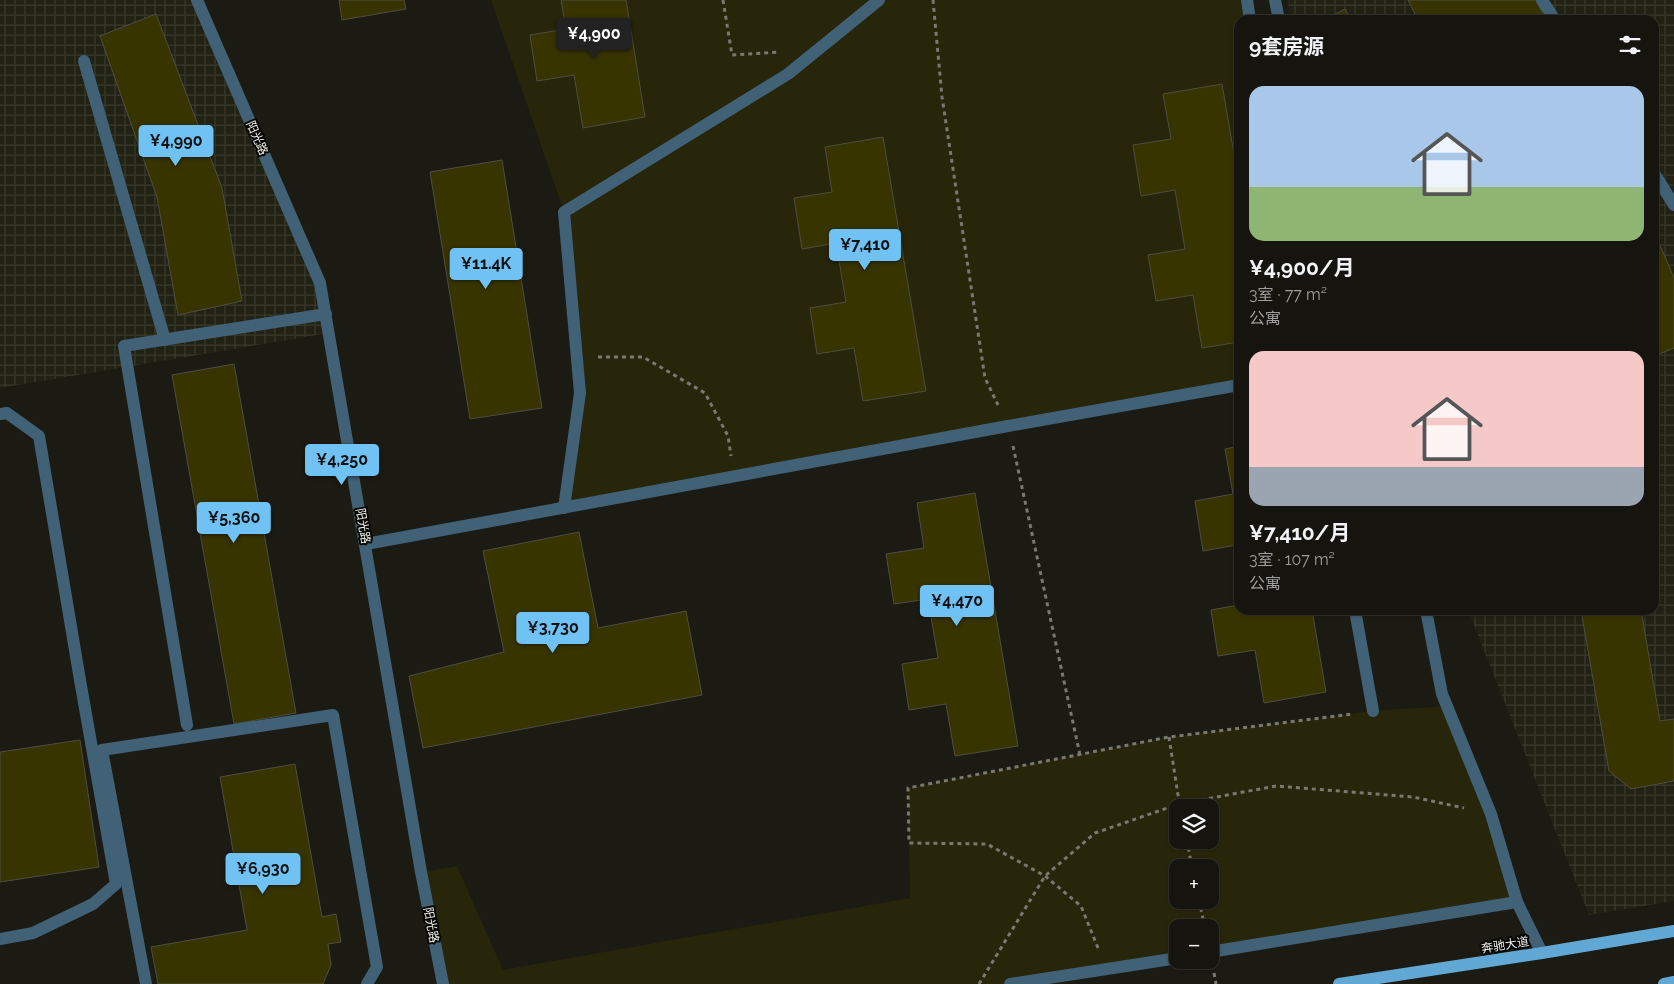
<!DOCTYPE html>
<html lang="zh">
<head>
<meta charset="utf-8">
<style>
	body { margin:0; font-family:Raleway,"Noto Sans SC",sans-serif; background:#22211c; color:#f1f3f6; height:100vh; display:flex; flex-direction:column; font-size:19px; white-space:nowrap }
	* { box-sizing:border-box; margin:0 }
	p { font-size:16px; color:#9d9e9e }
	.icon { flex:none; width:28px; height:28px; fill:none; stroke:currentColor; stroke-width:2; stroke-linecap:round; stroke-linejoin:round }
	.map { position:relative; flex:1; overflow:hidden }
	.drawer { position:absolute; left:1234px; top:15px; width:425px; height:600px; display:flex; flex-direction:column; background:#15140e; border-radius:15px; box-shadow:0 1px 4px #0004,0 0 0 1px #34332e }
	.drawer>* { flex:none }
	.tools { position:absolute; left:1169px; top:799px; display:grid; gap:10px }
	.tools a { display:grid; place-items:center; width:50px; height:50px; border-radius:10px; background:#15140e; box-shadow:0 1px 4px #0004,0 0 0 1px #34332e; font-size:25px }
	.price { position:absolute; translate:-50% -42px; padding:0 11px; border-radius:5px; background:#70c1f4; color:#111; font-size:16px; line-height:32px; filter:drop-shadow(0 1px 2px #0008) }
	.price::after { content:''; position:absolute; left:50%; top:30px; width:15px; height:11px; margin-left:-8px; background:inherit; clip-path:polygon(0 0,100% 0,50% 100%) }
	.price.on { background:#222; color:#fff }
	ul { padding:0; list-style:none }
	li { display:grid; align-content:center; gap:10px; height:265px; padding:0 15px }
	li span { display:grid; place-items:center; height:155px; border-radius:15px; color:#555 }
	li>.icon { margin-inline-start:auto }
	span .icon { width:90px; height:90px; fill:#fffc; stroke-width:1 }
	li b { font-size:21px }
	h2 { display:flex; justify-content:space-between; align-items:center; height:60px; padding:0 15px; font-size:21px }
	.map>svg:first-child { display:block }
	.industrial { fill:url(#industrial-grid) }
	.green { fill:#27250a; fill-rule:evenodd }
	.building { fill:#383400; stroke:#4d4d44 }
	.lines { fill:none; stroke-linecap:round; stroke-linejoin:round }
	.path { stroke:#797871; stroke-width:3; stroke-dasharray:4 4; stroke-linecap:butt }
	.minor { stroke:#406176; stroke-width:12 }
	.major { stroke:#62a8d4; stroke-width:12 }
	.labels { text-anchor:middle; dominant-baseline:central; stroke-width:4; stroke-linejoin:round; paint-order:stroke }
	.street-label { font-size:12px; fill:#f1f1eb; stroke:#060604 }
</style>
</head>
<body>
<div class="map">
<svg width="1674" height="984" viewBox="0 0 1674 984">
	<defs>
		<pattern id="industrial-grid" width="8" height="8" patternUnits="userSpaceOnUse" patternTransform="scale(1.25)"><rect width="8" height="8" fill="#222214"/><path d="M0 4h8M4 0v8" fill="none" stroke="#38382b"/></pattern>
	</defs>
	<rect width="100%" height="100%" fill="#1c1b13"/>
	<g class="industrial">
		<path d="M0 0H197L320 283 329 333 0 388Z"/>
		<path d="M1288 0H1674V901L1589 915 1468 610H1654V20H1290Z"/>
	</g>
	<g class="green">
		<path d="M491 0H1247L1250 20H1239V385L564 508 580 393 564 212Z"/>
		<path d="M1446 706 1517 902 1210 952V928H1178L1177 958 1010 984H443L421 872 457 866 503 970 910 898 908 788 1169 737 1373 711ZM1178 808H1210V840H1178ZM1178 868H1210V900H1178Z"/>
	</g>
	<g class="building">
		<path d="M339 0H404L406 9 342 20Z"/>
		<path d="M561 0H626L645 117 583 128 574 75 537 81 530 35 566 29Z"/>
		<path d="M1408 0H1536L1546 20H1418Z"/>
		<path d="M1345 9 1351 20H1324Z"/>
		<path d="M156 14 222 188 242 301 178 315 157 197 100 36Z"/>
		<path d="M1222 84 1239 183V342L1202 348 1193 295 1156 301 1148 255 1185 249 1175 190 1141 196 1133 145 1171 139 1163 94Z"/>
		<path d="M883 137 926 391 863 401 854 348 817 354 810 308 846 302 836 243 802 249 794 198 832 192 825 147Z"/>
		<path d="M502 160 542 408 470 419 430 172Z"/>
		<path d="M1654 231 1674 278V348L1654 356Z"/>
		<path d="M234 364 296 713 234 724 172 375Z"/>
		<path d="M1239 446V557L1237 545 1203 551 1195 501 1233 494 1225 449Z"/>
		<path d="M975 493 1018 746 955 756 946 704 909 710 902 664 938 658 928 599 894 604 886 554 924 548 917 503Z"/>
		<path d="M579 532 598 628 686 611 702 695 423 748 409 676 504 652 483 551Z"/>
		<path d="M1239 605V610H1312L1326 692 1264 703 1255 650 1218 656 1211 610Z"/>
		<path d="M1581 610H1641L1660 721 1674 719V781L1631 789 1609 771Z"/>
		<path d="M80 740 99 867 0 882V752Z"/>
		<path d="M295 764 322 917 336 914 341 942 328 944 331 965 323 984H158L151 947 247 930 220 777Z"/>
	</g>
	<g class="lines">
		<g class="path">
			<path d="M723 0 732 55 779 52"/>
			<path d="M933 0 942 97 985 378 998 405"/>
			<path d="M598 357H643L705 393 728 436 731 456"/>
			<path d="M1013 446 1080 755"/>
			<path d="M1169 737 1180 808"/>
			<path d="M1187 840 1192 868"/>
			<path d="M1199 900 1205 928"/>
			<path d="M1098 948 1081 906 1045 876 987 844 909 843 908 788 1169 737 1352 714"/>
			<path d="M1214 973 1216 984"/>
			<path d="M979 984 1045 876 1095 833 1179 804 1276 786 1413 797 1464 808"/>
		</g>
		<g class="minor">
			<path d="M197 0 320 283 421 872 443 984"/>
			<path d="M1247 0 1250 20"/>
			<path d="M1275 0 1279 20"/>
			<path d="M1542 0 1555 20"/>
			<path d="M84 61 165 340"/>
			<path d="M1654 173 1674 205"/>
			<path d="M0 414 7 413 39 436 80 680 116 884 93 904 33 933 0 939"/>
			<path d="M564 508 580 393 564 212 788 74 879 0"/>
			<path d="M366 544 1008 426 1239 385"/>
			<path d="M1355 610 1373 711"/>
			<path d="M1426 610 1442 694 1491 814 1517 902"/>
			<path d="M187 725 124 346 326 314"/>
			<path d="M1210 952 1517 902 1542 953"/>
			<path d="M146 984 102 750 333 715 377 967 367 984"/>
			<path d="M1010 984 1178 958"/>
		</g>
		<g class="major">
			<path d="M1339 984 1542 953 1674 931"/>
			<path d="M1664 984 1674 982"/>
		</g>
	</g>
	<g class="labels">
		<g class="street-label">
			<text transform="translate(257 138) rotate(66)">阳光路</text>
			<text transform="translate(363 526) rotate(80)">阳光路</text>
			<text transform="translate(431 925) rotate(79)">阳光路</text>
			<text transform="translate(1505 945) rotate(-9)">奔驰大道</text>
		</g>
	</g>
</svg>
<div class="tools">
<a><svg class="icon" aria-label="layers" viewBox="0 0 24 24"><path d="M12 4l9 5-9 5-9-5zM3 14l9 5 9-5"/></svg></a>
<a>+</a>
<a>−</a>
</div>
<b class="price on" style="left:594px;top:60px">¥4,900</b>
<b class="price" style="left:176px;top:167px">¥4,990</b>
<b class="price" style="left:865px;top:271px">¥7,410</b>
<b class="price" style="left:486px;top:290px">¥11.4K</b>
<b class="price" style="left:342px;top:486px">¥4,250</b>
<b class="price" style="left:234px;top:544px">¥5,360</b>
<b class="price" style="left:957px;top:627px">¥4,470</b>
<b class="price" style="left:553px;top:654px">¥3,730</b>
<b class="price" style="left:263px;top:895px">¥6,930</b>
<section class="drawer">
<h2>9套房源<svg class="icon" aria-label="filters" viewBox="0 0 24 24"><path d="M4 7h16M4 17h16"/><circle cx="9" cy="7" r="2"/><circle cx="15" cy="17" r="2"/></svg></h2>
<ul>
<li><span style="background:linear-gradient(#a9c7e8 65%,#8fb573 0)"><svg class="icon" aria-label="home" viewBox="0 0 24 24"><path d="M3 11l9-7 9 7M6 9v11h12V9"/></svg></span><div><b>¥4,900/月</b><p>3室 · 77 m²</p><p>公寓</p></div></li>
<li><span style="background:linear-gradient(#f6c9c9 75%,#9aa5b1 0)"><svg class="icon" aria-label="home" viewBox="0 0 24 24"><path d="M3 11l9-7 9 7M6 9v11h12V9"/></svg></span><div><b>¥7,410/月</b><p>3室 · 107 m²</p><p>公寓</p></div></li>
</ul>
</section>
</div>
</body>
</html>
